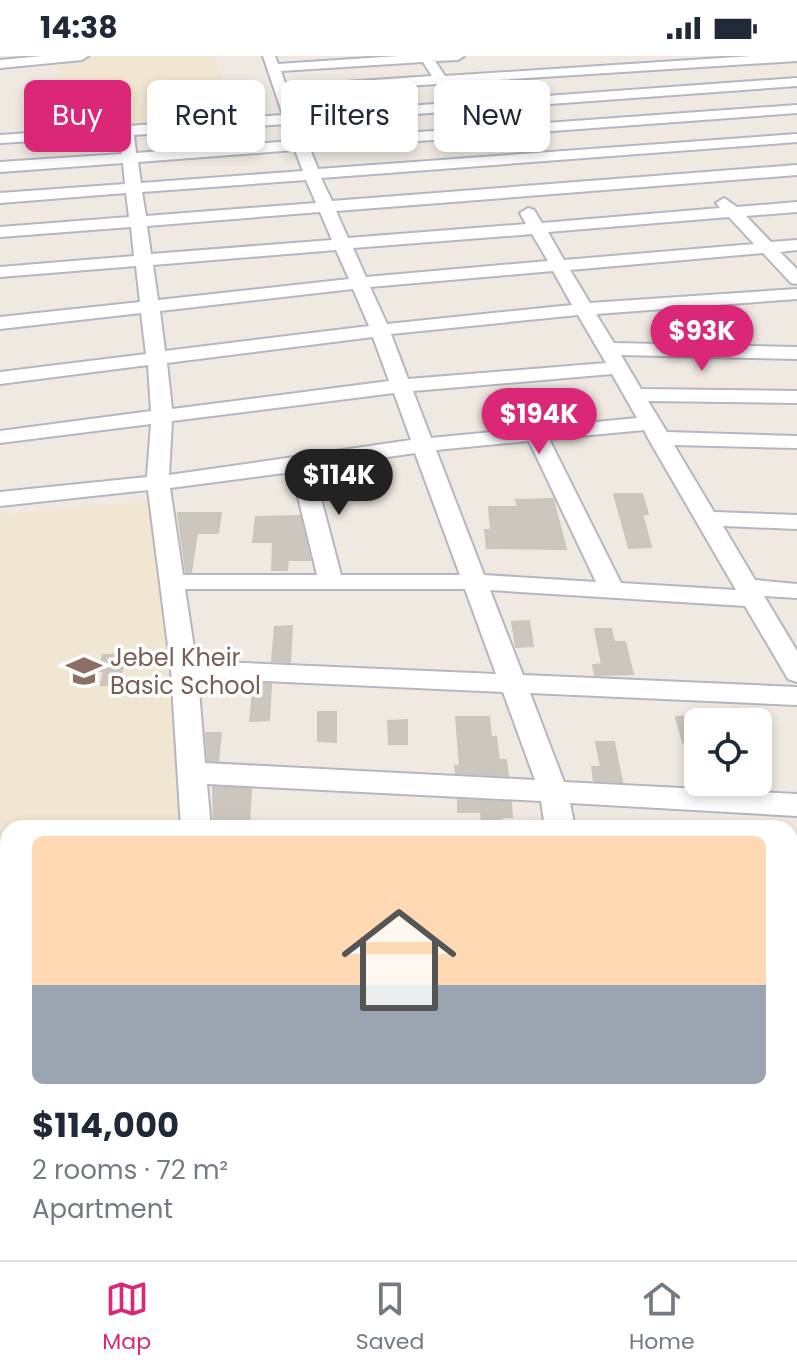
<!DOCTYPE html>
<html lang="en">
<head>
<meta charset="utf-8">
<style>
	body { margin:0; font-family:Poppins,sans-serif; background:#f6f6f7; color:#1f2937; height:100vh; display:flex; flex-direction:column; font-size:30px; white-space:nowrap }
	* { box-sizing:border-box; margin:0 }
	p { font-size:26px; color:#747a83 }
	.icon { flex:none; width:44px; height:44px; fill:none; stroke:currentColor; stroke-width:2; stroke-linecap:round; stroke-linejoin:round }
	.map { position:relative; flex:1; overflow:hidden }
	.side { position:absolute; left:0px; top:764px; width:798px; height:440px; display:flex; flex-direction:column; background:#fff; border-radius:24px 24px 0 0; box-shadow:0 4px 12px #0003 }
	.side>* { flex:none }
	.guide { position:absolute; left:24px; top:24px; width:750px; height:72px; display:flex; gap:16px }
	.controls { position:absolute; left:684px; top:652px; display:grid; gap:16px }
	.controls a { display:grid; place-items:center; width:88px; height:88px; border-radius:12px; background:#fff; box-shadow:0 4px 12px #0003; font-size:40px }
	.price { position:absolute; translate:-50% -68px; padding:0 18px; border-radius:28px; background:#db2777; color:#fff; font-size:26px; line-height:52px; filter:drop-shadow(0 2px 4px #0008) }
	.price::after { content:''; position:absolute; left:50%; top:48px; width:24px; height:18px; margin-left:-12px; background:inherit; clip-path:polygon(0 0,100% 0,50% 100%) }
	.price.current { background:#222; color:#fff }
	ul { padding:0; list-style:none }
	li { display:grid; align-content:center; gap:16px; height:424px; padding:0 32px }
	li+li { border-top:2px solid #e0e1e3 }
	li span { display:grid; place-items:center; height:248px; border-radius:12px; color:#555 }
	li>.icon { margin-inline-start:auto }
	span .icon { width:144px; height:144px; fill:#fffc; stroke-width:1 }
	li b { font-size:34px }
	.pill { padding:0 28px; border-radius:12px; background:#fff; box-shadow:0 4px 12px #0003; font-size:28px; line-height:72px }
	.pill.current { background:#db2777; color:#fff }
	.status { display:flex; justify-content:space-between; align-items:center; height:56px; padding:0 40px; background:#fff; direction:ltr }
	.status svg { height:22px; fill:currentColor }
	.menu { display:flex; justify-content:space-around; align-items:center; height:112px; border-top:2px solid #e0e1e3; background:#fff; font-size:22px; color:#747a83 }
	.menu a { display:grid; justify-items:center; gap:4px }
	.menu .current { color:#db2777 }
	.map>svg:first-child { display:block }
	.education { fill:#f0e6d1 }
	.building { fill:#cbc7bf; stroke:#cbc5ba; stroke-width:2 }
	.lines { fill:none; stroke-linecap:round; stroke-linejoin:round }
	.minor-casing { stroke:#b4b7c1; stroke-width:4 }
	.minor { fill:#fff; fill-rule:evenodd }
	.labels { text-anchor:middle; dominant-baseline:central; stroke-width:7; stroke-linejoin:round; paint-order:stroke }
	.education-label { font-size:24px; fill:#785e54; stroke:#fff; text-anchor:start }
</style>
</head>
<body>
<div class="status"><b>14:38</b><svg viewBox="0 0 49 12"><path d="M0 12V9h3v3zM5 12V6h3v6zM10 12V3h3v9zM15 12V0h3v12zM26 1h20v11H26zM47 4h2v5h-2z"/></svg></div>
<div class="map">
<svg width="797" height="1204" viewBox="0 0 797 1204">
	<rect width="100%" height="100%" fill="#efe9e1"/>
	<g class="education">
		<path d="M90 0H214L236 64 58 78 56 10Z"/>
		<path d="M153 445 184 772H8V799L0 798V458Z"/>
	</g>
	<g class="building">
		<path d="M614 438H642L648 458H642L651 491 629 492Z"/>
		<path d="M553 443 566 493 487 492 485 474H491L489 451H518L516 444Z"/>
		<path d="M178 457H221L218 477H197L191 516H186Z"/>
		<path d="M300 460 310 504H288L287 514H272L273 486H253L256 461Z"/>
		<path d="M529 565 533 590 516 591 512 566Z"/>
		<path d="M292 570 290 606 272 605 275 571Z"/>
		<path d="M595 573H611L614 586H625L633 618 595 619 593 609 602 608Z"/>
		<path d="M103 599H125L119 629H101L104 615H99Z"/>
		<path d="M254 628H271L269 664 250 665Z"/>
		<path d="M318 656H336V686L318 685Z"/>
		<path d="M694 660 698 686 683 687 676 661Z"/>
		<path d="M456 661H489L491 681H496L499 704H506L508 720 456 717 455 710H460Z"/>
		<path d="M407 664V688H389L388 665Z"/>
		<path d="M206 677H221L218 705 208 704Z"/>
		<path d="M596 686H614L622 726 594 725 592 711H601Z"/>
		<path d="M213 731 251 733 249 769 214 772Z"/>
		<path d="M458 744 511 746 512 761H501L502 767H482L481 756H458Z"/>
	</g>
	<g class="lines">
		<g class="minor-casing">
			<g id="minor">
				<path d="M42 0H88L82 4 0 12V4Z"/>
				<path d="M263 0H275L278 8 398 0H464L458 4 435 5 445 20 752 0H797V5L450 27 463 46 797 22V30L468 54 472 60 465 64 455 55 300 67 307 84 797 49V57L310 93 318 113 797 78V86L321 122 332 145 797 109V119L336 155 348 182 526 168 520 157 528 152 534 154 542 167 720 152 716 147 724 142 737 151 797 146V156L746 160 771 186 797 184V194L780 196 797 213V228L791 227 763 197 570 214 590 247 797 233V243L596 258 614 287 797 291V303L621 299 641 333 797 335V347L648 345 667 376 797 380V392L674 389 714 456 797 459V473L723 470 755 524 797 528V542L764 540 797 595V626L788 623 745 550 490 534 523 619 797 631V649L530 637 564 726 797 738V760L570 747 575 772H545L541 745 207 728 211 772H181L171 613 148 434 0 450V436L147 421 151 368 0 387V375L151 355 148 309 0 328V316L146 298 141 257 0 273V261L140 246 136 210 0 221V211L134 200 131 171 0 181V171L129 161 126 137 0 147V137L125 128 123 107 0 116V106L122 98 119 80 0 87V79L283 59ZM423 6 432 20 286 30 281 15ZM437 28 449 47 297 58 289 38ZM286 68 292 85 136 97 134 79ZM295 94 303 115 141 127 138 106ZM306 124 316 147 146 160 142 136ZM320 156 332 184 151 198 147 170ZM729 161 754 188 564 204 548 176ZM532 178 548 205 366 221 353 192ZM336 194 349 223 158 244 153 209ZM553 215 572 249 387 268 370 231ZM353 233 369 270 165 295 160 255ZM578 259 606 307 408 323 391 278ZM373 281 389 325 172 353 167 307ZM612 318 637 362 431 382 413 335ZM394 337 411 384 169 419 172 365ZM644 374 648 382 736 534 621 527 549 383ZM529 385 596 526 484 519 436 394ZM415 397 460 519H341L313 412ZM292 416 317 519H183L170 432ZM185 533H465L496 618 196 605ZM198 622 503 636 535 724 205 707Z"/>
				<path d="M8 888V914L0 915V889Z"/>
				<path d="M790 918 797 919V947L790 946Z"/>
				<path d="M167 1196H205V1204H165Z"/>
				<path d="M567 1196H605L607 1204H567Z"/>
			</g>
		</g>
		<use href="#minor" class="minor"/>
	</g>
	<defs>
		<g id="school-bare" transform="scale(2.76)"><path d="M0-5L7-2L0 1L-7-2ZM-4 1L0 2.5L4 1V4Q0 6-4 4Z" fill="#8d6e63" stroke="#fff" stroke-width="2.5" paint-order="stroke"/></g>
	</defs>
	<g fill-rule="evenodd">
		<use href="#school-bare" x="84" y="615"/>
	</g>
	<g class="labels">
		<g class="education-label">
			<text x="110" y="601">Jebel Kheir<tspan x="110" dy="28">Basic School</tspan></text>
		</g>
	</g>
</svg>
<div class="controls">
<a><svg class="icon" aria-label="locate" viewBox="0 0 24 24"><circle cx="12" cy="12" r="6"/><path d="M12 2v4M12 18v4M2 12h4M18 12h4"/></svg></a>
</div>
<b class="price" style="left:702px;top:317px">$93K</b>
<b class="price" style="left:539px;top:400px">$194K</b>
<b class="price current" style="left:339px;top:461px">$114K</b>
<div class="guide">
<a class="pill current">Buy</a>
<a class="pill">Rent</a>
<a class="pill">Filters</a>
<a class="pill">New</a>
</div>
<section class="side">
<ul>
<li><span style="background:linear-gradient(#ffd9b3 60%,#9aa5b1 0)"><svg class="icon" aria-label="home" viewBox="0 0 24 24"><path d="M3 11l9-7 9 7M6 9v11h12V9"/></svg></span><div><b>$114,000</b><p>2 rooms · 72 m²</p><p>Apartment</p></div></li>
</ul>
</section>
</div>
<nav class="menu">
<a class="current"><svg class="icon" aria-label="map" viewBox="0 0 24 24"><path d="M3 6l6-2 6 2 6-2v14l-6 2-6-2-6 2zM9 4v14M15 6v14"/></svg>Map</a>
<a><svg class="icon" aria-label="saved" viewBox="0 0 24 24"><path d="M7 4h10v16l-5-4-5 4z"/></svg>Saved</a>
<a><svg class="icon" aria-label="home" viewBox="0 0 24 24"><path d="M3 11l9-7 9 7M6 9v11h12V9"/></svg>Home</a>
</nav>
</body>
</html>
